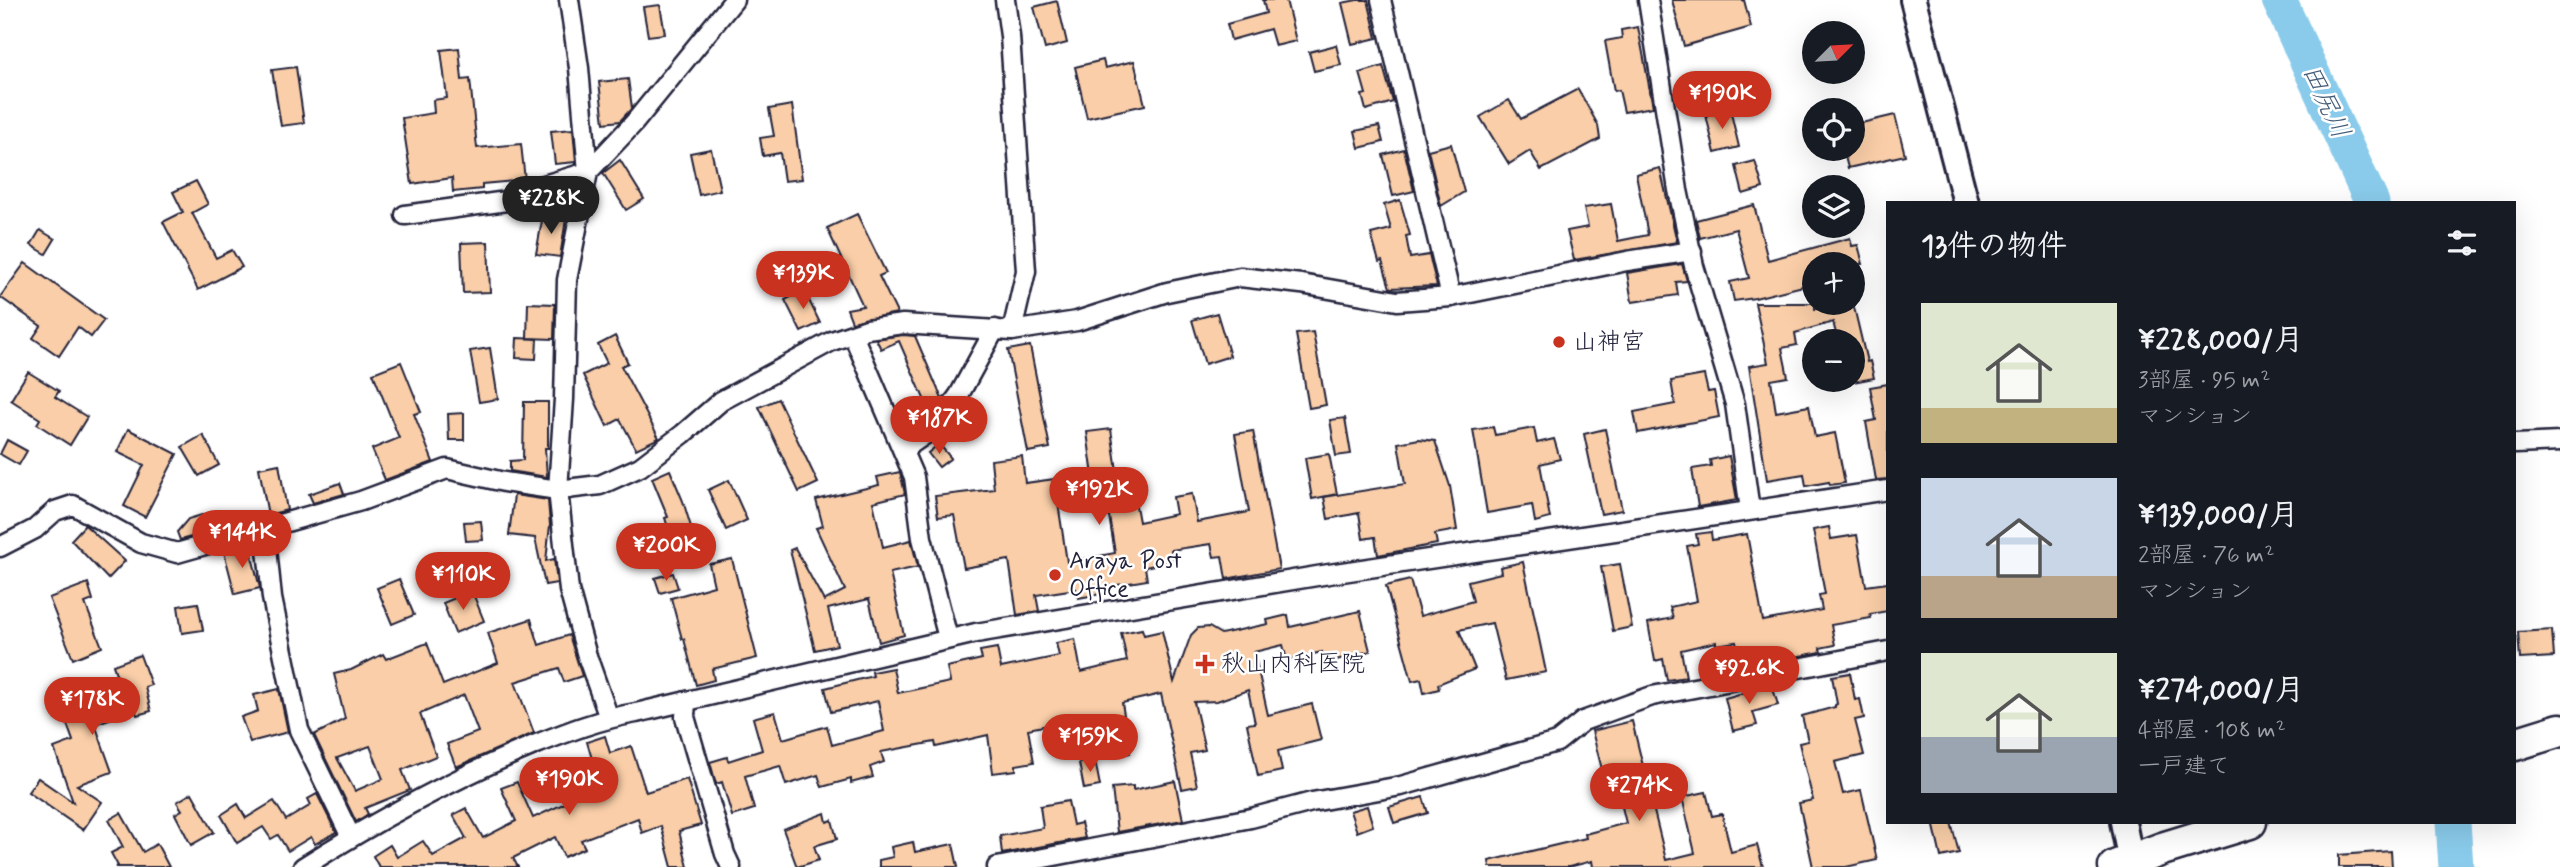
<!DOCTYPE html>
<html lang="ja">
<head>
<meta charset="utf-8">
<style>
	body { margin:0; font-family:Mynerve,"Klee One",sans-serif; background:#20242c; color:#f1f3f6; height:100vh; display:flex; flex-direction:column; font-size:26px; white-space:nowrap }
	* { box-sizing:border-box; margin:0 }
	p { font-size:23px; color:#9ea1a6 }
	.icon { flex:none; width:38px; height:38px; fill:none; stroke:currentColor; stroke-width:2; stroke-linecap:round; stroke-linejoin:round }
	.map { position:relative; flex:1; overflow:hidden }
	.panel { position:absolute; left:1886px; top:201px; width:630px; height:623px; display:flex; flex-direction:column; background:#171b24; border-radius:0px; box-shadow:0 7px 28px #0002 }
	.panel>* { flex:none }
	.needle { width:46px; rotate:66deg }
	.buttons { position:absolute; left:1802px; top:21px; display:grid; gap:14px }
	.buttons a { display:grid; place-items:center; width:63px; height:63px; border-radius:50%; background:#171b24; box-shadow:0 7px 28px #0002; font-size:35px }
	.price { position:absolute; translate:-50% -60px; padding:0 16px; border-radius:24px; background:#c8321e; color:#fff; font-size:23px; line-height:46px; filter:drop-shadow(0 2px 4px #0008) }
	.price::after { content:''; position:absolute; left:50%; top:42px; width:21px; height:16px; margin-left:-10px; background:inherit; clip-path:polygon(0 0,100% 0,50% 100%) }
	.price.current { background:#222; color:#fff }
	ul { padding:0; list-style:none }
	li { display:flex; align-items:center; gap:21px; height:175px; padding:0 35px }
	li span { display:grid; place-items:center; flex:none; width:196px; height:140px; border-radius:0px; color:#555 }
	li>.icon { margin-inline-start:auto }
	span .icon { width:84px; height:84px; fill:#fffc; stroke-width:1 }
	li b { font-size:30px }
	h2 { display:flex; justify-content:space-between; align-items:center; height:84px; padding:0 35px; font-size:30px }
	.map>svg:first-child { display:block }
	.lines { fill:none; stroke-linecap:round; stroke-linejoin:round }
	.river { stroke:#8acbeb; stroke-width:35 }
	.building { fill:#f9cea8; stroke:#22223b; stroke-width:2; fill-rule:evenodd }
	.street-casing { stroke:#22223b; stroke-width:23 }
	.secondary-casing { stroke:#22223b; stroke-width:30 }
	.highway-casing { stroke:#22223b; stroke-width:37 }
	.street { stroke:#fff; stroke-width:18 }
	.secondary { stroke:#fff; stroke-width:24 }
	.highway { stroke:#fff; stroke-width:32 }
	.poi-dot { fill:#c8321e; stroke:#fff; stroke-width:2.5 }
	.labels { text-anchor:middle; dominant-baseline:central; stroke-width:5; stroke-linejoin:round; paint-order:stroke }
	.poi-label { font-size:24px; fill:#22223b; stroke:#fff; text-anchor:start }
	.water-label { font-size:26px; font-style:italic; fill:#465d79; stroke:#fff }
</style>
</head>
<body>
<div class="map">
<svg width="2560" height="867" viewBox="0 0 2560 867">
	<rect width="100%" height="100%" fill="#fff"/>
	<filter id="ink" filterUnits="userSpaceOnUse"><feTurbulence type="fractalNoise" baseFrequency=".0143" numOctaves="2"/><feDisplacementMap in="SourceGraphic" scale="14" xChannelSelector="R" yChannelSelector="G"/><feConvolveMatrix kernelMatrix="1 2 1 2 8 2 1 2 1" color-interpolation-filters="sRGB"/></filter>
	<g filter="url(#ink)">
		<g class="lines">
			<g class="river">
				<path d="M2279 0 2372 203"/>
				<path d="M2453 822 2456 867"/>
			</g>
		</g>
		<g class="building">
			<path d="M1263 0H1286L1296 41 1275 46 1270 29 1231 40 1227 24 1266 13Z"/>
			<path d="M1357 0H1368L1377 38 1352 44 1342 3Z"/>
			<path d="M1672 0H1744L1751 27 1684 46Z"/>
			<path d="M1057 1 1067 43 1045 49 1034 7Z"/>
			<path d="M660 5 665 34 648 36 643 7Z"/>
			<path d="M1638 27 1653 107 1624 112 1619 90 1614 91 1605 41 1622 38 1621 30Z"/>
			<path d="M1336 45 1341 65 1314 71 1309 52Z"/>
			<path d="M459 48 462 80 470 79 477 148 521 144 525 180 482 184V189L453 192 452 178 412 184 402 118 434 113 433 100 447 98 441 50Z"/>
			<path d="M1103 60 1105 68 1134 61 1145 105 1087 118 1075 67Z"/>
			<path d="M1383 66 1393 102 1366 110 1362 95 1366 94 1360 73Z"/>
			<path d="M296 67 304 123 281 126 272 70Z"/>
			<path d="M628 79 632 108 620 121 604 123 599 82Z"/>
			<path d="M1578 89 1598 125 1600 139 1541 170 1530 151 1509 164 1480 117 1509 100 1521 119Z"/>
			<path d="M792 105 802 179 784 181 780 153 763 156 760 138 774 136 769 109Z"/>
			<path d="M1730 109 1739 147 1715 153 1706 115Z"/>
			<path d="M1895 115 1905 155 1848 168 1843 149H1853V125Z"/>
			<path d="M1379 126 1383 142 1359 148 1355 131Z"/>
			<path d="M573 129 576 162 555 164 551 131Z"/>
			<path d="M1451 144 1464 192 1441 206 1428 150Z"/>
			<path d="M711 149 720 190 699 195 690 153Z"/>
			<path d="M1404 149 1414 191 1393 196 1383 155Z"/>
			<path d="M620 160 644 199 626 210 603 173Z"/>
			<path d="M1755 161 1763 188 1743 194 1736 166Z"/>
			<path d="M1660 168 1677 242 1574 260 1567 231 1588 227 1584 208 1611 204 1618 241 1648 235 1636 174Z"/>
			<path d="M196 181 208 204 192 213 216 258 232 250 242 267 198 290 163 222 183 212 173 192Z"/>
			<path d="M1400 200 1410 235 1406 236 1410 258 1429 255 1437 286 1390 288 1382 261 1379 262 1371 234 1391 229 1384 205Z"/>
			<path d="M1754 205 1768 260 1850 238 1852 246 1858 245 1863 264H1815V283L1755 298 1734 301 1730 282 1749 278 1736 229 1700 238 1696 220Z"/>
			<path d="M857 214 886 273 879 276 897 313 852 322 847 309 863 306 827 228Z"/>
			<path d="M543 215 566 219 560 257 536 254Z"/>
			<path d="M40 230 55 239 46 254 31 245Z"/>
			<path d="M488 242 490 292 463 293 461 243Z"/>
			<path d="M25 263 104 320 91 337 78 327 59 356 33 338 41 326 0 297Z"/>
			<path d="M1682 264 1687 281 1676 282 1678 295 1632 302 1627 273Z"/>
			<path d="M804 290 820 323 801 332 785 300Z"/>
			<path d="M528 303 555 304 554 339 527 338Z"/>
			<path d="M1755 303H1815V309L1840 303H1853L1867 362 1870 361 1874 378 1853 382V341H1838L1833 322 1795 333 1797 345 1782 348 1788 377 1771 380 1776 412 1809 406 1815 437 1835 433 1845 483 1830 485 1829 482 1806 486 1804 474 1767 480 1749 366 1768 363Z"/>
			<path d="M1217 313 1230 356 1205 364 1192 320Z"/>
			<path d="M1313 332 1326 405 1309 408 1296 334Z"/>
			<path d="M903 335 915 336 942 399 940 402 928 408 899 341 881 349 876 339Z"/>
			<path d="M615 336 628 363 621 366 659 438 636 449 620 419 607 426 583 375 607 363 598 345Z"/>
			<path d="M517 338 537 339 536 359 516 358Z"/>
			<path d="M1030 346 1050 448 1028 452 1008 350Z"/>
			<path d="M490 348 498 399 479 402 470 351Z"/>
			<path d="M401 362 421 412 414 414 433 462 385 480 372 449 399 438 373 373Z"/>
			<path d="M28 372 59 391 55 397 87 417 70 445 37 424 40 419 11 400Z"/>
			<path d="M1704 375 1708 392 1714 391 1719 417 1638 433 1634 412 1675 404 1671 381Z"/>
			<path d="M1888 384V479L1876 480 1866 422 1876 420 1870 387Z"/>
			<path d="M778 399 818 483 799 492 759 407Z"/>
			<path d="M524 402H548V448H545L547 477 510 471V461L523 460Z"/>
			<path d="M464 413V440H449L448 414Z"/>
			<path d="M1345 418 1351 454 1336 456 1330 420Z"/>
			<path d="M1493 427 1495 435 1534 428 1537 443 1554 439 1560 459 1540 464 1550 518 1535 522 1532 505 1487 513 1473 430Z"/>
			<path d="M128 429 177 454 145 517 124 506 144 465 117 452Z"/>
			<path d="M1111 429 1117 471 1129 468 1139 522 1176 514 1173 497 1192 494 1197 522 1249 512 1235 434 1253 431 1279 569 1226 579 1222 556 1214 557 1211 544 1171 550 1173 561 1145 567 1147 580 1099 588 1101 594 1078 598 1076 589 1036 595 1039 611 1017 615 1009 560 964 568 954 515 938 517 935 496 994 489 991 460 1022 456 1025 483 1055 479V483L1093 476 1087 432ZM1098 496 1102 517 1109 516 1115 553 1067 562 1058 503Z"/>
			<path d="M1605 429 1622 510 1601 514 1584 434Z"/>
			<path d="M203 435 219 465 199 476 182 447Z"/>
			<path d="M1419 439 1435 441 1450 486 1457 530 1435 534 1437 544 1378 555 1375 537 1363 539 1359 513 1328 519 1324 497 1405 484 1398 443Z"/>
			<path d="M7 440 27 451 19 465 0 454Z"/>
			<path d="M939 444 951 458 939 467 928 453Z"/>
			<path d="M1329 454 1337 494 1312 499 1305 458Z"/>
			<path d="M1729 456 1737 500 1698 507 1692 469 1711 466 1710 460Z"/>
			<path d="M279 464 287 510 268 515 259 468Z"/>
			<path d="M670 470 683 501 695 540 674 547 665 518 668 517 652 478Z"/>
			<path d="M900 472 905 494 873 502 883 547 911 540 918 567 890 573 904 635 879 642 869 599 828 609 837 645 815 650 790 550 795 548 824 601 845 590 816 528 823 526 816 500 879 485 877 477Z"/>
			<path d="M729 480 747 520 726 530 708 490Z"/>
			<path d="M340 483 344 494 313 503 309 494Z"/>
			<path d="M514 495 548 500 550 525 546 561 554 559 557 583 545 585 535 538 509 535Z"/>
			<path d="M205 514 207 522 241 514 243 523 180 540 177 532 188 519Z"/>
			<path d="M481 521 483 540 466 541 464 522Z"/>
			<path d="M85 525 125 561 108 579 71 540Z"/>
			<path d="M1829 527 1831 539 1857 535 1866 586 1888 583V611L1870 614 1871 618 1831 625 1835 645 1820 648 1821 652 1741 667 1736 642 1716 645V642L1681 650 1686 677 1667 680 1663 659 1655 661 1648 623 1673 618 1670 607 1697 601 1687 546 1698 544 1696 534 1711 532 1712 540 1747 534 1763 621 1822 610 1819 595 1825 594 1813 530Z"/>
			<path d="M249 545 260 588 235 594 224 552Z"/>
			<path d="M732 559 757 658 712 669 714 680 696 685 684 639H682L671 598 714 586 709 564Z"/>
			<path d="M1523 562 1546 672 1506 680 1492 623 1459 630 1475 669 1438 684 1439 689 1424 693 1421 679 1412 681 1386 586 1410 580 1420 616 1473 601 1468 581 1501 573 1500 567Z"/>
			<path d="M1620 564 1632 627 1613 631 1601 567Z"/>
			<path d="M673 573 678 588 660 593 655 578Z"/>
			<path d="M399 579 414 615 392 624 377 588Z"/>
			<path d="M88 583 93 600 85 603 102 647 73 659 49 598Z"/>
			<path d="M472 591 484 621 455 633 443 603Z"/>
			<path d="M198 603 203 630 182 633 178 606Z"/>
			<path d="M1360 611 1370 651 1325 663 1322 652 1287 660 1283 645 1254 652 1268 715 1312 704 1321 740 1278 751 1282 771 1258 776 1247 724 1255 723 1248 690 1217 701 1194 702 1205 750 1190 753 1197 786 1182 789 1161 694 1122 703 1124 715 1121 716 1130 753 1106 758 1099 722 1080 726 1078 719 1028 729 1034 762 1016 765V770L993 773 988 735 936 747 935 742 881 752 884 762 870 767 873 777 851 783V779L822 787 818 775 786 785 780 766 745 776 754 809 732 816 722 782 716 784 710 762 727 757 728 761 762 750 753 718 775 712 783 739 827 726 832 745 884 731 878 701 831 712 825 688 873 676 872 672 893 668 898 693 950 682 947 667 982 659 980 651 997 648 1001 668 1059 656 1056 643 1075 639 1081 672 1127 661 1121 633 1142 629 1144 635 1162 631 1174 682 1191 635 1198 628 1209 627 1221 634 1268 624 1267 620 1288 615 1290 627Z"/>
			<path d="M531 619 539 645 569 635 582 676 564 682 559 668 515 682 534 733 456 767 447 744 478 732 464 695 420 714 436 756 402 770 410 790 365 808 368 814 356 822 314 735 345 719 334 674 351 670 383 654 386 659 427 643 443 685 498 663 488 633ZM370 746 383 779 355 791 337 758Z"/>
			<path d="M2552 630 2554 657 2520 659 2518 632Z"/>
			<path d="M140 655 151 685 145 687 151 711 137 715 135 710 95 724 112 772 77 785 102 802 83 830 28 792 38 778 73 802 54 748 73 741 57 696 83 687V690L117 677 113 665Z"/>
			<path d="M1850 673 1855 700 1860 699 1864 718 1855 720 1864 755 1835 762 1843 794 1861 790 1877 860 1846 867H1813L1799 803 1813 800 1799 743 1808 741 1802 716 1835 707V705L1837 704 1832 676Z"/>
			<path d="M1772 685 1778 705 1753 712 1757 725 1733 731 1725 698 1746 692 1745 690Z"/>
			<path d="M279 689 288 732 250 742 241 717 258 711 254 695Z"/>
			<path d="M1632 721 1666 860 1695 853 1682 797 1706 792 1712 816 1722 814 1731 852 1757 845 1763 867H1593L1592 861 1569 867H1490L1489 861 1586 838 1585 834 1626 823 1615 779 1605 781 1592 731Z"/>
			<path d="M605 736 610 753 631 746 646 792 687 779 701 825 679 831 688 867H672L661 826 642 833 638 818 581 840 585 848 564 857 555 837 513 858 518 867H379L373 856 390 845 397 857 423 841 433 856 466 838 453 815 466 808 483 838 516 821 501 788 517 782 533 818 572 800 561 771 592 759 587 742Z"/>
			<path d="M1095 760 1100 786 1084 789 1079 763Z"/>
			<path d="M1175 781 1183 820 1117 832 1112 788 1133 786V790Z"/>
			<path d="M192 793 214 832 191 845 175 814 182 810 177 802Z"/>
			<path d="M317 794 336 832 315 844 311 837 288 851 278 835 271 839 263 827 237 843 221 815 238 804 246 818 274 801 286 820 311 805 308 799Z"/>
			<path d="M1423 797 1428 813 1394 823 1389 807Z"/>
			<path d="M1068 801 1073 825 1081 823 1085 838 1002 854 1000 836 1043 828 1040 806Z"/>
			<path d="M1367 806 1373 826 1357 832 1350 811Z"/>
			<path d="M121 813 143 852 157 844 169 867H116L118 866 111 853 123 847 109 820Z"/>
			<path d="M825 813 827 822 832 820 837 839 814 846 819 860 797 867 783 829Z"/>
			<path d="M1933 822H1951L1959 853 1941 857Z"/>
			<path d="M913 842 915 852 953 844 958 867H879V860L893 857 891 847Z"/>
			<path d="M2391 851 2392 867H2339V855Z"/>
		</g>
		<g class="lines">
			<g class="street-casing">
				<g id="street">
					<path d="M1005 0 1010 36 1026 271 1012 331"/>
					<path d="M1381 0 1451 297"/>
					<path d="M1648 0 1678 190 1694 266 1735 404 1750 510"/>
					<path d="M405 215 514 200 537 187 588 172 579 68 569 0"/>
					<path d="M853 335 914 477 922 538 948 638"/>
					<path d="M2515 444 2560 442"/>
					<path d="M904 449 936 427 959 395 995 329"/>
					<path d="M265 529 272 598 299 730 351 837"/>
					<path d="M0 547 35 529 55 511 73 505 141 543 177 553 361 501 447 469 504 482 558 490 600 485 640 467 683 434 721 401 832 341 867 329 903 324 1012 331 1077 321 1167 292 1240 277 1301 284 1397 301 1451 297 1627 261 1692 251"/>
					<path d="M686 701 685 717 725 854 731 867"/>
					<path d="M609 718 587 656 569 590 558 490 564 399 567 280 588 172 634 123 734 0"/>
					<path d="M303 867C376 821 454 778 534 745 567 732 600 719 636 713L976 633 1329 574 1888 490"/>
					<path d="M997 867 1251 818 1312 802 1401 786 1557 742 1583 721 1652 696 1888 651"/>
				</g>
			</g>
			<g class="secondary-casing">
				<g id="secondary">
					<path d="M1913 0 1966 203"/>
					<path d="M2123 822 2132 867"/>
				</g>
			</g>
			<g class="highway-casing">
				<g id="highway">
					<path d="M2515 744 2560 730"/>
					<path d="M2115 867 2162 849 2250 822"/>
				</g>
			</g>
			<use href="#street" class="street"/>
			<use href="#secondary" class="secondary"/>
			<use href="#highway" class="highway"/>
		</g>
	</g>
	<g class="poi-dot">
		<circle cx="1559" cy="342" r="7"/>
		<circle cx="1055" cy="575" r="7"/>
		<path d="M1201.5 653.5h7v7h7v7h-7v7h-7v-7h-7v-7h7z"/>
	</g>
	<g class="labels">
		<g class="poi-label">
			<text x="1573" y="342">山神宮</text>
			<text x="1069" y="561">Araya Post<tspan x="1069" dy="28">Office</tspan></text>
			<text x="1221" y="664">秋山内科医院</text>
		</g>
		<g class="water-label">
			<text transform="translate(2325 102) rotate(65)">田尻川</text>
		</g>
	</g>
</svg>
<div class="buttons">
<a><svg class="needle" viewBox="-14 -14 28 28"><path d="M0-13l5 13h-10z" fill="#e53935"/><path d="M0 13l5-13h-10z" fill="#9ea1a6"/></svg></a>
<a><svg class="icon" aria-label="locate" viewBox="0 0 24 24"><circle cx="12" cy="12" r="6"/><path d="M12 2v4M12 18v4M2 12h4M18 12h4"/></svg></a>
<a><svg class="icon" aria-label="layers" viewBox="0 0 24 24"><path d="M12 4l9 5-9 5-9-5zM3 14l9 5 9-5"/></svg></a>
<a>+</a>
<a>−</a>
</div>
<b class="price" style="left:1722px;top:131px">¥190K</b>
<b class="price current" style="left:551px;top:236px">¥228K</b>
<b class="price" style="left:803px;top:311px">¥139K</b>
<b class="price" style="left:939px;top:456px">¥187K</b>
<b class="price" style="left:1099px;top:527px">¥192K</b>
<b class="price" style="left:242px;top:570px">¥144K</b>
<b class="price" style="left:666px;top:583px">¥200K</b>
<b class="price" style="left:463px;top:612px">¥110K</b>
<b class="price" style="left:1749px;top:706px">¥92.6K</b>
<b class="price" style="left:92px;top:737px">¥178K</b>
<b class="price" style="left:1090px;top:774px">¥159K</b>
<b class="price" style="left:569px;top:817px">¥190K</b>
<b class="price" style="left:1639px;top:823px">¥274K</b>
<section class="panel">
<h2>13件の物件<svg class="icon" aria-label="filters" viewBox="0 0 24 24"><path d="M4 7h16M4 17h16"/><circle cx="9" cy="7" r="2"/><circle cx="15" cy="17" r="2"/></svg></h2>
<ul>
<li><span style="background:linear-gradient(#dfe7d0 75%,#c2b280 0)"><svg class="icon" aria-label="home" viewBox="0 0 24 24"><path d="M3 11l9-7 9 7M6 9v11h12V9"/></svg></span><div><b>¥228,000/月</b><p>3部屋 · 95 m²</p><p>マンション</p></div></li>
<li><span style="background:linear-gradient(#c9d6e8 70%,#b9a48a 0)"><svg class="icon" aria-label="home" viewBox="0 0 24 24"><path d="M3 11l9-7 9 7M6 9v11h12V9"/></svg></span><div><b>¥139,000/月</b><p>2部屋 · 76 m²</p><p>マンション</p></div></li>
<li><span style="background:linear-gradient(#dfe7d0 60%,#9aa5b1 0)"><svg class="icon" aria-label="home" viewBox="0 0 24 24"><path d="M3 11l9-7 9 7M6 9v11h12V9"/></svg></span><div><b>¥274,000/月</b><p>4部屋 · 108 m²</p><p>一戸建て</p></div></li>
</ul>
</section>
</div>
</body>
</html>
